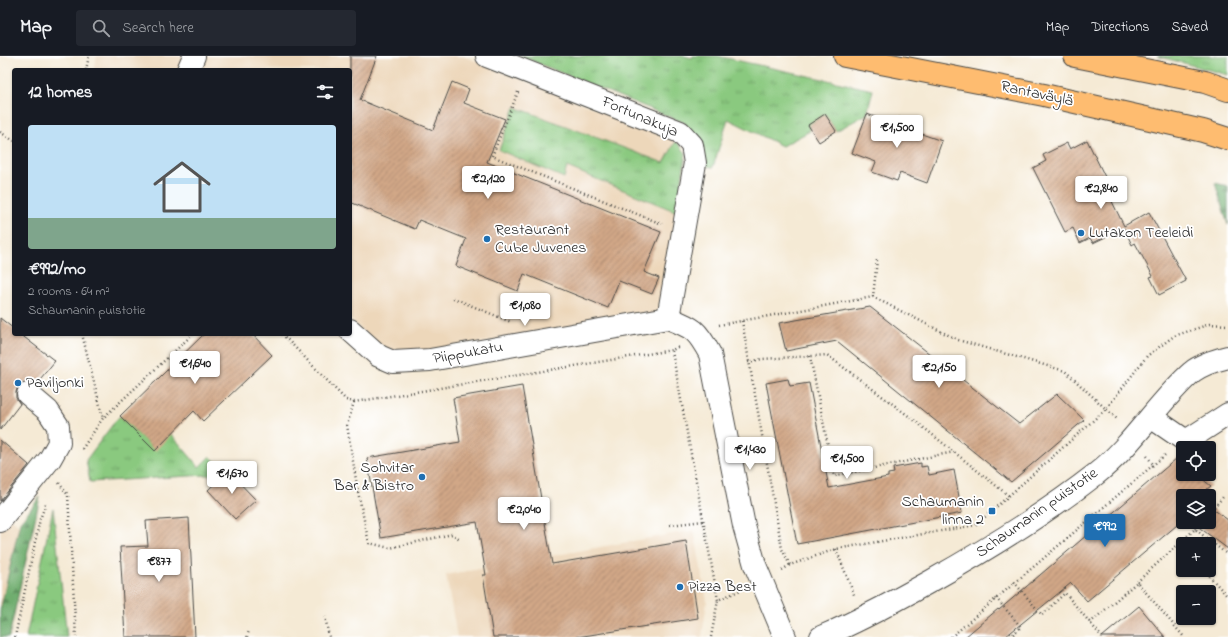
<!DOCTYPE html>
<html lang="en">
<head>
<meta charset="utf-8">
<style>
	body { margin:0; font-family:"Indie Flower",sans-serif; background:#242831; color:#f1f3f6; height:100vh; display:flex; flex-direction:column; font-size:15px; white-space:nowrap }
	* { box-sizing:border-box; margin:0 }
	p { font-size:13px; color:#9ea1a6 }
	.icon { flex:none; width:22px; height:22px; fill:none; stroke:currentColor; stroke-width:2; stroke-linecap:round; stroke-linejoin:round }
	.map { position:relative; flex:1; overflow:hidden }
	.drawer { position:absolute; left:12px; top:12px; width:340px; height:268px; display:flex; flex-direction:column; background:#171b24; border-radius:4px; box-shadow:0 1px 3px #0004 }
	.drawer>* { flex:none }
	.controls { position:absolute; left:1176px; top:385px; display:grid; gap:8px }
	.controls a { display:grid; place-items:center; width:40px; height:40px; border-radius:4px; background:#171b24; box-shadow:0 1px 3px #0004; font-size:20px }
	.price { position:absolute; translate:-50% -34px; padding:0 9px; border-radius:4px; background:#fff; color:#222; font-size:13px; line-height:26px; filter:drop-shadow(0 1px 2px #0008) }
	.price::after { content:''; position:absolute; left:50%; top:24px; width:12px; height:9px; margin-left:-6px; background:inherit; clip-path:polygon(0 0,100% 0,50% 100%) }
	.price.current { background:#1f6fb2; color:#fff }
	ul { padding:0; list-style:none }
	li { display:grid; align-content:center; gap:8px; height:212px; padding:0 16px }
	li+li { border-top:1px solid #363941 }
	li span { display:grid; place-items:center; height:124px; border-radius:4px; color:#555 }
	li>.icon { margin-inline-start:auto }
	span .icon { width:72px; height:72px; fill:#fffc; stroke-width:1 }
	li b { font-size:17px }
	h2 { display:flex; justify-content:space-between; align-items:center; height:48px; padding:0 16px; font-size:17px }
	header { display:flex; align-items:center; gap:24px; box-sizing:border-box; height:56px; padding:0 20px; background:#171b24; border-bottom:1px solid #363941 }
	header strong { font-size:19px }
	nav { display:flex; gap:22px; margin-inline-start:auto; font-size:14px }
	.search { width:280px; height:36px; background:#242831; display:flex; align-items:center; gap:10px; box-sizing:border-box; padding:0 14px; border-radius:4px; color:#9ea1a6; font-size:15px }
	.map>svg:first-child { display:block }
	.built { fill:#edd7ba }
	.grass { fill:url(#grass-tufts); stroke:#5a7a55 }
	.forest { fill:url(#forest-firs); stroke:#4d6c4c }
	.building { fill:url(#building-hatch) }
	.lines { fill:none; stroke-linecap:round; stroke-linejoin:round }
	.minor-casing { stroke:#494844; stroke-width:24 }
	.highway-casing { stroke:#494844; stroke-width:24 }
	.path { stroke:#494844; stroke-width:2.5; stroke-dasharray:1 3; stroke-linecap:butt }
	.minor { stroke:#fff; stroke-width:22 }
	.highway { stroke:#febc70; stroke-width:22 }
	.poi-dot { fill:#1f6fb2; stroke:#fff; stroke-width:1.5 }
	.labels { text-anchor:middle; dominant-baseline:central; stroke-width:3.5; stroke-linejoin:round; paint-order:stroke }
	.street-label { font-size:16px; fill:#2b2b2b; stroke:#fff }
	.poi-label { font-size:16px; fill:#2b2b2b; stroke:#fff; text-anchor:start }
</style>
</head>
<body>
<header>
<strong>Map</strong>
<div class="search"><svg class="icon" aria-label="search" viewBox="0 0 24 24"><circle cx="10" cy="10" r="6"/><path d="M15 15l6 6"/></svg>Search here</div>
<nav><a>Map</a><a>Directions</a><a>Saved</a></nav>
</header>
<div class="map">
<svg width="1228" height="581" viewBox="0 0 1228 581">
	<defs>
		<pattern id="grass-tufts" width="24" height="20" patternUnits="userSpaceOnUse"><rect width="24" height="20" fill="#8ac97f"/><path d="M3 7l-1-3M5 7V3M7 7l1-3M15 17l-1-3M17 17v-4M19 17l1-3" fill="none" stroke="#71a368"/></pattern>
		<pattern id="forest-firs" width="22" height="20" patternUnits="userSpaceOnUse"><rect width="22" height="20" fill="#6fad6e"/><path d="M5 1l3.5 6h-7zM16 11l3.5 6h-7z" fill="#5b8d5b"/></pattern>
		<pattern id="building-hatch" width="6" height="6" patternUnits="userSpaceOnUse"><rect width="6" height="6" fill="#d1a787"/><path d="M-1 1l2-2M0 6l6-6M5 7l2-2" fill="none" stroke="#aa886f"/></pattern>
	</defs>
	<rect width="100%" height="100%" fill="#fff"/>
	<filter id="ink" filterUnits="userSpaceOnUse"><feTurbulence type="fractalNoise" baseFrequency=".025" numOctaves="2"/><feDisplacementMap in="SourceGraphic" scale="8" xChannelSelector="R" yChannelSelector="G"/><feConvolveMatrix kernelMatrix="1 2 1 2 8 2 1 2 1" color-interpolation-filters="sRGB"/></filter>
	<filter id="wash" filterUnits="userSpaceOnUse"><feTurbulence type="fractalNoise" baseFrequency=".012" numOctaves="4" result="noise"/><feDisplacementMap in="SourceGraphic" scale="16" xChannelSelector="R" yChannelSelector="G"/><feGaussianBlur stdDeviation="0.9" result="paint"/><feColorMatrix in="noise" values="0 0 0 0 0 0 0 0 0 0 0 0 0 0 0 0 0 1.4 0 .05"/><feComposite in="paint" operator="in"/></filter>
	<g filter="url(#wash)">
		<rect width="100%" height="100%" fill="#f5ead5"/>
		<g class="built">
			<path d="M97 0H463L676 85 686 97 659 259 394 300 379 292 350 262V14H94Z"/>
			<path d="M0 453 20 470 0 558Z"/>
			<path d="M694 474 707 545 702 581H457L446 519Z"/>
		</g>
		<g class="grass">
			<path d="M520 0H684L692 2 693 0H717L873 34 867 58 836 75 825 58 808 69 810 75 782 90 728 63 713 111 705 110 685 67Z"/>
			<path d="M1157 0H1228V19Z"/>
			<path d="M515 51 664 107 676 85 686 97 677 156 567 111 564 122 499 94Z"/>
			<path d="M120 360 155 394 171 378 199 411 210 400 225 415 223 418 90 426 86 404 116 364Z"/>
			<path d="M53 452 67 581H26Z"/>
		</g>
		<g class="forest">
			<path d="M1215 127 1228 130V169Z"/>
			<path d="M40 441 9 581H0V555L20 466Z"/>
		</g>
		<g id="blocks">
			<g class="building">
				<path d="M350 0H377L360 44 433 74 452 26 469 33 464 47 505 63 487 106 661 176 644 216 659 222 652 238 619 225 608 252 524 218 518 235 456 210 466 183 419 164 415 173 350 146Z"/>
				<path d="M825 58 836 75 819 86 808 69Z"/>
				<path d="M867 58 897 69 899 61 916 68 913 75 942 85 927 127 900 117 897 125 872 116 876 106 852 97Z"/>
				<path d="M1087 84 1106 123 1102 125 1124 170 1149 156 1186 225 1159 239 1150 221 1153 220 1135 187 1132 189 1124 172 1093 187 1090 182 1080 187 1073 172 1065 176 1033 112 1046 105 1043 99 1067 87 1070 93Z"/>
				<path d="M870 251 1019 368 1057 338 1084 364 1011 426 837 285 786 295 779 267Z"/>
				<path d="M0 262 14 273V278H20L55 305 36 328 31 326H24L18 330 16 336V342L20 348 0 374Z"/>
				<path d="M204 278H252L272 299 203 365 194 355 155 395 120 360Z"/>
				<path d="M788 323 790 330 809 327 829 432 888 421V418L894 417 893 412 921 407V411L927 410 929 419 954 414 962 457 797 488 766 327Z"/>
				<path d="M522 330 552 508 686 485 698 562 577 581H493L483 519H486L477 466 381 482 367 402 460 386 453 342Z"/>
				<path d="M0 384 29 409 0 445Z"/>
				<path d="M1183 397V418H1196L1211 430 1206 434 1211 440 1209 442V440H1183V464L1087 545 1071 527 1005 581H965L998 553 999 554Z"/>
				<path d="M228 415 256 444 235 463 208 434Z"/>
				<path d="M1209 450 1228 464V493L1192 466H1209Z"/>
				<path d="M189 462 195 581H125L120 491 148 490 146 465Z"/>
				<path d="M1139 550 1165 581H1102Z"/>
			</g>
		</g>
	</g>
	<g filter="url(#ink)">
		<use href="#blocks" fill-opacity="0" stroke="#494844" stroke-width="1"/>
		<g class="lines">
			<g class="minor-casing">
				<g id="minor">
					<path d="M487 0 680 76 692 89 695 107 668 262"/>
					<path d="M188 14 194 0"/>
					<path d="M350 274 379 300 393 306 430 304 668 262C694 272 697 274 710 298L744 470 755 509 785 581"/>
					<path d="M1151 361 1186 385 1228 358"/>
					<path d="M0 465 50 403 59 387 58 370 48 355 28 338"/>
					<path d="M821 581C859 565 895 545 931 525 988 493 1045 458 1096 418 1133 389 1157 347 1192 316 1202 308 1216 304 1228 301"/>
				</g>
			</g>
			<g class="highway-casing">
				<g id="highway">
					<path d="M845 0 1044 39 1203 75 1228 83"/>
					<path d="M1075 0 1205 26 1228 34"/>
				</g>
			</g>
			<g class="path">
				<path d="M86 14 89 0"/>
				<path d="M518 36 492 100 662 168"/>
				<path d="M0 76 14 85"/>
				<path d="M873 241 877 204"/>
				<path d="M453 242 511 266"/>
				<path d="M742 265 782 493 790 509"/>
				<path d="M719 269 873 241 958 284 1065 315 1118 364"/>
				<path d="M82 278 103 362"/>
				<path d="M282 278 346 344 354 346 672 294 678 291"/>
				<path d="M672 295 718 544"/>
				<path d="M810 300 834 420 954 396"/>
				<path d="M748 306 762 303 827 299 914 364 1009 440"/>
				<path d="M354 346 347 369 358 436 369 487 390 492 452 478 460 483"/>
				<path d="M82 393 103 362 193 278"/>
				<path d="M1147 400 1153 408"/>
				<path d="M59 427 68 439 76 581"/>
				<path d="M1209 457 1224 440"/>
				<path d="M670 469 704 465"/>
				<path d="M1195 473 1201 466"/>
				<path d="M836 493 855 541"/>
				<path d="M782 514 790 509 836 493 976 469 1106 353 1147 300 1174 280 1210 268 1228 269"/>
				<path d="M1204 514 1228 541"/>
				<path d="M1014 526 1042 559 1065 537 1102 581"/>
				<path d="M1137 526 1195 473 1228 499"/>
				<path d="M996 542 1021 571 1010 581"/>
				<path d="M325 560 329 581"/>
				<path d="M1090 567 1137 526 1184 581"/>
				<path d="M15 581 40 463 47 445"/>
				<path d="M247 581 249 575"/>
				<path d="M711 581 718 544 741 534"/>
				<path d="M951 581 1165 399"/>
			</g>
			<use href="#minor" class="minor"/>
			<use href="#highway" class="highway"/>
		</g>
	</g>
	<g class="poi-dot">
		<circle cx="1081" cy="177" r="4"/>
		<circle cx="487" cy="183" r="4"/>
		<circle cx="18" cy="327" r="4"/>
		<circle cx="422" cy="421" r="4"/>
		<rect x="988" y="451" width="8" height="8" rx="2"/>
		<circle cx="680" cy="531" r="4"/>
	</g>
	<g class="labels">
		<g class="street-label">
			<text transform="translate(1037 38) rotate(12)">Rantaväylä</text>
			<text transform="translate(640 61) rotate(23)">Fortunakuja</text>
			<text transform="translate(468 297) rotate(-10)">Piippukatu</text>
			<text transform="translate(1037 457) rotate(-35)">Schaumanin puistotie</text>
		</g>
		<g class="poi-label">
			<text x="495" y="174">Restaurant<tspan x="495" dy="18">Cube Juvenes</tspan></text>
			<text x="1089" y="177">Lutakon Teeleidi</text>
			<text x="26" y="327">Paviljonki</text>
			<text x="414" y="412" text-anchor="end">Sohvitar<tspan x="414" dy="18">Bar &amp; Bistro</tspan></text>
			<text x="984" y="446" text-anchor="end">Schaumanin<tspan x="984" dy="18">linna 2</tspan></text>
			<text x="688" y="531">Pizza Best</text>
		</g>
	</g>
</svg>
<div class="controls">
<a><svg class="icon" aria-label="locate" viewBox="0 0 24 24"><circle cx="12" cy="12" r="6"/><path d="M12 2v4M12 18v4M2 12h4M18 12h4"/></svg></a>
<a><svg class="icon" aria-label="layers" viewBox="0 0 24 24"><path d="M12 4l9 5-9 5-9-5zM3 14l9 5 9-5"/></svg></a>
<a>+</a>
<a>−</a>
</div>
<b class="price" style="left:897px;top:93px">€1,500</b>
<b class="price" style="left:488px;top:144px">€2,120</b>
<b class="price" style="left:1101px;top:154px">€2,840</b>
<b class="price" style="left:525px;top:271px">€1,080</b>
<b class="price" style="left:195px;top:329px">€1,640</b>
<b class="price" style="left:939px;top:333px">€2,150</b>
<b class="price" style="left:750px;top:415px">€1,430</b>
<b class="price" style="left:847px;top:424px">€1,500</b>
<b class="price" style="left:232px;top:439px">€1,670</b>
<b class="price" style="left:524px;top:475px">€2,040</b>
<b class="price current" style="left:1105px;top:492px">€992</b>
<b class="price" style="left:159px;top:527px">€877</b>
<section class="drawer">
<h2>12 homes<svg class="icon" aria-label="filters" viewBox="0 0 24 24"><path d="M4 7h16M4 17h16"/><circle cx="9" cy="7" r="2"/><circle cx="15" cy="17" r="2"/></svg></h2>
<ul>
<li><span style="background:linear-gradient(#bfe0f5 75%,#7fa58c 0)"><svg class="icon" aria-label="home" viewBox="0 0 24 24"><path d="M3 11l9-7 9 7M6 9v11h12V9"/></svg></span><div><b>€992/mo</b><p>2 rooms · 64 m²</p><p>Schaumanin puistotie</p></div></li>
</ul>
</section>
</div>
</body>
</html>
